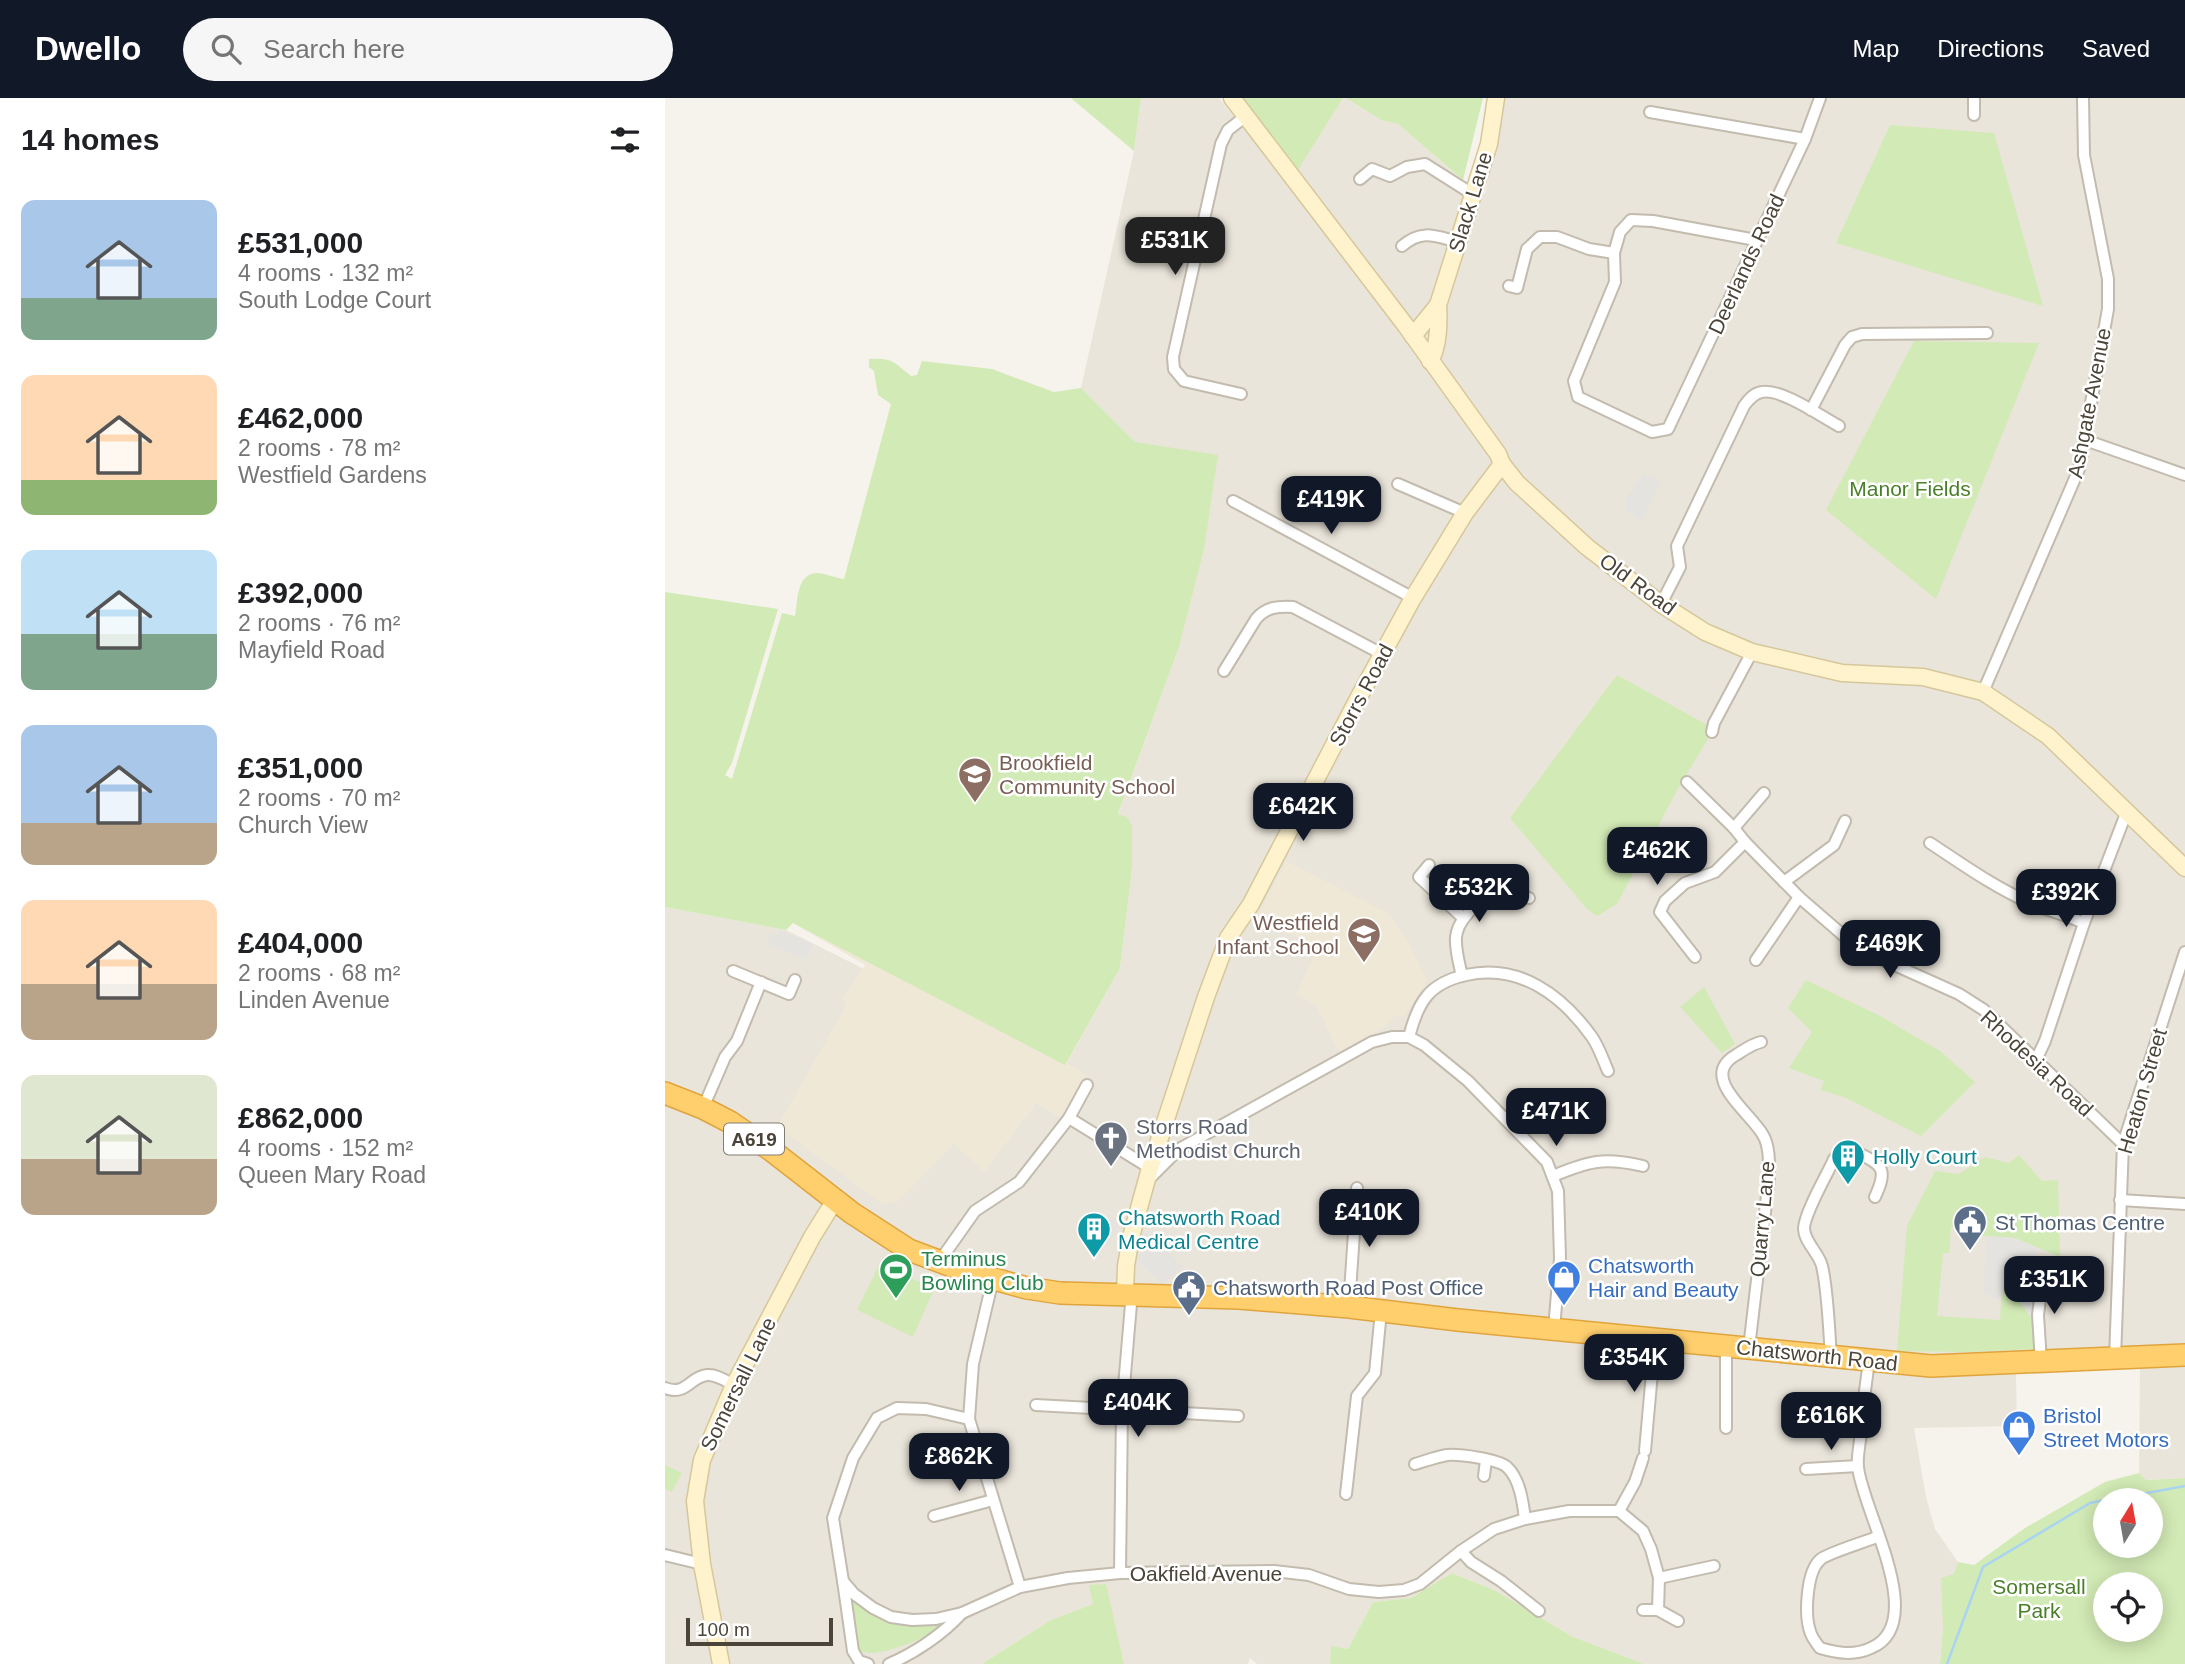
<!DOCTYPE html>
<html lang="en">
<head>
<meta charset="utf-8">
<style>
	body { margin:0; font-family:Helvetica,sans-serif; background:#f6f6f6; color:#202124; height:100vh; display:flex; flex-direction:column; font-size:26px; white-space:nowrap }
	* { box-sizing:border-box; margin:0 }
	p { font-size:23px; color:#757577 }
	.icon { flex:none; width:38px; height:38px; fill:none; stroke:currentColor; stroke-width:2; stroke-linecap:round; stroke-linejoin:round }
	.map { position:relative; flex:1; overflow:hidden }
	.drawer { display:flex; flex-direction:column; background:#fff; width:665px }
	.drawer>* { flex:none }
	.needle { width:46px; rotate:11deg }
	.fabs { position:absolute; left:1428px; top:1390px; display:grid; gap:14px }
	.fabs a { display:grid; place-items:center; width:70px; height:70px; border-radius:50%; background:#fff; box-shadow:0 4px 18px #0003; font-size:35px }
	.scale { position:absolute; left:21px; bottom:18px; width:147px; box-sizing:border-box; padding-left:7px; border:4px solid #4b4439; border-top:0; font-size:19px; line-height:24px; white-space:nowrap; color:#4b4439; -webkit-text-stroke:5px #fff; paint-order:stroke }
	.price { position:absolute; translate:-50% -60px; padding:0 16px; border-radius:14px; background:#111827; color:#fff; font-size:23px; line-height:46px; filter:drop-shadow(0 2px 4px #0008) }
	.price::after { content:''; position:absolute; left:50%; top:42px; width:21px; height:16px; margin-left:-10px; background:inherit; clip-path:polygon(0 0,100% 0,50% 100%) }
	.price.selected { background:#222; color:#fff }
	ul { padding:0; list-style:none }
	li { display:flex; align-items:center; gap:21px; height:175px; padding:0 21px }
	li span { display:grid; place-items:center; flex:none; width:196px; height:140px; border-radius:14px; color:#555 }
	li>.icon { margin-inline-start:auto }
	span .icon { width:84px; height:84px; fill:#fffc; stroke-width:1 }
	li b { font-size:30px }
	h2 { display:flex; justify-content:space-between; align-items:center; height:84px; padding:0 21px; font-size:30px }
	header { display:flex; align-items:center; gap:42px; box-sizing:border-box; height:98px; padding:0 35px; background:#111827; color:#fff }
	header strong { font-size:33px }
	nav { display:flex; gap:38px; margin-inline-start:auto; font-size:24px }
	.search { width:490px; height:63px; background:#f6f6f6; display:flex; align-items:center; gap:18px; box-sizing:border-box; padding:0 24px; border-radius:38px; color:#757577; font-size:26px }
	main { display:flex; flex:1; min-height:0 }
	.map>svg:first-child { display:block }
	.residential { fill:#eae5da }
	.education { fill:#efe8d6 }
	.green { fill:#d2eab5; fill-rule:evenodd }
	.parking { fill:#e5e3e0 }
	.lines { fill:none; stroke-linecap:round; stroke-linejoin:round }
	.stream { stroke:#a9d4f2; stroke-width:2.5 }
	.street-casing { stroke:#c2bbae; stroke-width:14 }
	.secondary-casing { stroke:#d6c79b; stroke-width:19 }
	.highway-casing { stroke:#e0a43c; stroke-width:24 }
	.street { stroke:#fff; stroke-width:10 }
	.secondary { stroke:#fff3cd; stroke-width:16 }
	.highway { stroke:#ffcf6e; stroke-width:21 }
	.labels { text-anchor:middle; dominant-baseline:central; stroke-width:5; stroke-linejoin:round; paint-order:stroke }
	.shield { fill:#fff; stroke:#817c74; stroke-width:2 }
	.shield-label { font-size:19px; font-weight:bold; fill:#4b4439 }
	.street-label { font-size:21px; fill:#4b4439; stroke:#fff }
	.park-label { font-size:21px; fill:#4a7f2a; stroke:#fff }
	.education-label { font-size:21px; fill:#785e54; stroke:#fff; text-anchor:start }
	.worship-label { font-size:21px; fill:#5b616d; stroke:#fff; text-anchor:start }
	.culture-label { font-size:21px; fill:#0d838f; stroke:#fff; text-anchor:start }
	.service-label { font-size:21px; fill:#4e5e75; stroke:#fff; text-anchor:start }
	.leisure-label { font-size:21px; fill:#27864d; stroke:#fff; text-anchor:start }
	.shop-label { font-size:21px; fill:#366cbe; stroke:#fff; text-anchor:start }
</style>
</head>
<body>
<header>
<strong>Dwello</strong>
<div class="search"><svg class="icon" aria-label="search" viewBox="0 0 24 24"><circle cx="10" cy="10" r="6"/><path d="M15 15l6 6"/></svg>Search here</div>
<nav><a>Map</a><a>Directions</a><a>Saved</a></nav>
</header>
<main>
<section class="drawer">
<h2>14 homes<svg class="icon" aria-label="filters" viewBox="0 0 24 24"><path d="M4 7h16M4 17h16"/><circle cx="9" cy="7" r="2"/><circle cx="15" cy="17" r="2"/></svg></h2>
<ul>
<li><span style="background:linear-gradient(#a9c7e8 70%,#7fa58c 0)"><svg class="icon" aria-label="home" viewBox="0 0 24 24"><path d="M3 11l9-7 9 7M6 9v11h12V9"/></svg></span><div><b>£531,000</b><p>4 rooms · 132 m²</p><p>South Lodge Court</p></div></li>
<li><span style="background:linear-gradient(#ffd9b3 75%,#8fb573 0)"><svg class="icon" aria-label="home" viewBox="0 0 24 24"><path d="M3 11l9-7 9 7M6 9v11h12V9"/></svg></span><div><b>£462,000</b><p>2 rooms · 78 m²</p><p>Westfield Gardens</p></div></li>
<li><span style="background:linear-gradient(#bfe0f5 60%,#7fa58c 0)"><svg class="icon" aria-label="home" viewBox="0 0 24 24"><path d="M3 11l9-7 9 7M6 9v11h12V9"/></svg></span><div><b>£392,000</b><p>2 rooms · 76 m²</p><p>Mayfield Road</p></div></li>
<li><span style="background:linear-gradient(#a9c7e8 70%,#b9a48a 0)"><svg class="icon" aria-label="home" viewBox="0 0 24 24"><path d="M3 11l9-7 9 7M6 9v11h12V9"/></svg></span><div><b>£351,000</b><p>2 rooms · 70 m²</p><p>Church View</p></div></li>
<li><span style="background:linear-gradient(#ffd9b3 60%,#b9a48a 0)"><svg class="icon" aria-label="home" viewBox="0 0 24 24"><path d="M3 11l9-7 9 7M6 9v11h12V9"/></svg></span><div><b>£404,000</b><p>2 rooms · 68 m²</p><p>Linden Avenue</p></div></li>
<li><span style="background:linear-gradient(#dfe7d0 60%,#b9a48a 0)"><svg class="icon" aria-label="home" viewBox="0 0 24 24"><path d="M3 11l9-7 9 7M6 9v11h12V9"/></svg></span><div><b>£862,000</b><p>4 rooms · 152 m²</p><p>Queen Mary Road</p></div></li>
</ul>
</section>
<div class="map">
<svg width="1520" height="1566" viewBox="0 0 1520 1566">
	<rect width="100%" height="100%" fill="#f6f3ec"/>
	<path class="residential" d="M476 0H554L624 85 678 0H681L716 22 733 26 810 93 820 96 839 0H1520V1380L1481 1382 1474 1375 1475 1270 1351 1276 1352 1328 1249 1330 1261 1399 1270 1431 1293 1464 1278 1530 1275 1566H979L906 1538 831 1493 787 1475 746 1500 708 1504 683 1551 666 1549 665 1566H592L585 1560 583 1566H459L440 1486 428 1506 386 1522 317 1566H0V809L121 832 199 871 179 899 181 908 289 1045 319 1073 371 1005 398 1020 402 965 455 870 467 770V728L453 717 514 549 470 344 416 290 469 53Z"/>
	<g class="education">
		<path d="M539 451 514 549 452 717 440 866 455 870 402 965 421 977 398 1020 371 1005 319 1074 289 1045 233 1103 218 1106 112 1029 181 908 179 899 200 867 128 825 166 528Z"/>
		<path d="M621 763 724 816 743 844 762 882 740 918 728 919 727 922 714 932 675 956 651 907 631 897 652 850 593 817Z"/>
	</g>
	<g class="green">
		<path d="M406 0H476L469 53Z"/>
		<path d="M573 0H678L631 75Z"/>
		<path d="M681 0H818L798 82 733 26 716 22Z"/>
		<path d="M1225 27 1329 35 1378 208 1171 145Z"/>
		<path d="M1249 243 1374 245 1271 501 1161 412Z"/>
		<path d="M204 261C229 260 228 264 246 278L252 277 257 263 327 271 389 294 416 290 470 344 553 357 539 451 514 549 453 716 462 719 467 728V770L455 870 400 967 128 825 121 832 0 809V494L113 511 67 665 60 677 67 681 117 515 130 518C133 503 131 477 151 475 160 475 171 480 179 481L226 306 213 297 209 273 204 269Z"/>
		<path d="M952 577 1046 629 1044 639 1011 694 952 806 932 818 922 811 845 720Z"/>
		<path d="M1141 882 1215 918 1275 953 1310 984 1256 1038 1181 1000 1156 992 1159 983 1124 970 1147 934 1123 910Z"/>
		<path d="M1039 889 1070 946 1057 955 1015 909Z"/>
		<path d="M1354 1057 1377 1083 1393 1082 1395 1159 1350 1140 1302 1137V1130L1286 1129 1284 1155H1278L1272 1218 1335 1222 1337 1190H1350L1356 1205 1371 1226 1370 1251 1302 1254 1232 1253 1242 1128 1270 1073 1294 1076 1320 1059 1344 1065Z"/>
		<path d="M215 1165 269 1191 248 1239 192 1212Z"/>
		<path d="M0 1367 17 1375 7 1394 0 1391Z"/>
		<path d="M1474 1375 1481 1382 1520 1380V1566H1275L1278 1530 1276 1480 1289 1476 1293 1464 1309 1467 1360 1430 1440 1384ZM1440 1402H1486V1447H1440ZM1440 1486H1486V1531H1440Z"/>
		<path d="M787 1475 831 1493 906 1538 979 1566H665L666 1548 683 1551 708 1504 746 1500Z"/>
		<path d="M441 1486 459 1566H317L386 1522 428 1506 424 1487Z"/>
		<path d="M187 1500C215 1528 242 1528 279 1523L281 1527C263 1539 204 1566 191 1550 186 1535 186 1516 183 1501Z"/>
	</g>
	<g class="parking">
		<path d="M979 375 996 383 976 423 961 412V401Z"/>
		<path d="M115 832 148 846 142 862 102 846 106 836 113 838Z"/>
		<path d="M438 1118 454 1125 443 1148 428 1141Z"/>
		<path d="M475 1133 489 1137 517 1170 497 1186 471 1161Z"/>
		<path d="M1322 1138 1350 1140 1375 1152 1360 1188 1372 1210 1371 1226 1356 1205 1350 1190H1338L1337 1201 1324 1200V1196H1318Z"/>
	</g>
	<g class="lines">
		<g class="stream">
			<path d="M1444 1402 1520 1388"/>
			<path d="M1282 1566 1318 1469 1425 1405 1440 1402"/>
		</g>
		<g class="street-casing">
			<g id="street">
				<path d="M985 14 1140 41"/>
				<path d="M1309 17V0"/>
				<path d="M695 81 707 71 725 78 742 69 760 66 809 97"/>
				<path d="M1091 142 988 123 966 122 955 134 949 155 950 184 909 283 913 299 987 334 1003 331 1140 41 1155 0"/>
				<path d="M737 148C757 131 770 138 793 144"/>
				<path d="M844 188 852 190 862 151 875 139H892L924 151 949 155"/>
				<path d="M576 296 519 283 509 271 508 259 556 46 563 32 581 18"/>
				<path d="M1146 312 1180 247 1187 239 1197 236 1322 235"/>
				<path d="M1420 342 1520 377"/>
				<path d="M733 386 800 415"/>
				<path d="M568 403 748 500"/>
				<path d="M996 506 1015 469 1012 448 1079 308C1084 301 1089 295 1097 294 1116 290 1157 319 1174 328"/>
				<path d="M559 573 591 521C601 509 613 508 628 509L717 556"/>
				<path d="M1318 594 1414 371 1443 211V181L1419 57 1418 0"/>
				<path d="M1047 634 1049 625 1087 554"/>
				<path d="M1022 684 1069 730 1080 744 1134 799 1194 851 1294 896 1319 912 1458 1046"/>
				<path d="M1069 730 1099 695"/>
				<path d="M1265 745C1297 766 1329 789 1363 804 1381 812 1401 817 1419 825"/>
				<path d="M764 767 754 779 798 820"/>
				<path d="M1119 784 1169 747 1180 723"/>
				<path d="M1030 859 995 814 1000 803 1020 785 1050 774 1080 744"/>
				<path d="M1091 862 1134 799"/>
				<path d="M68 873 124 896 130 882"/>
				<path d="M797 878C794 865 790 851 791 839 792 831 795 825 800 819 817 795 837 792 864 800"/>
				<path d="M744 939C753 904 764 885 801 877 854 865 897 897 927 939 934 949 938 962 943 973"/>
				<path d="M1371 962 1380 943 1419 825 1462 713"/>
				<path d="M38 1010 60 959 72 943 96 884"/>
				<path d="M404 1020 485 1070"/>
				<path d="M888 1078C924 1063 939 1059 978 1068"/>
				<path d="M483 1082 514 1051 707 944 727 939H744L759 947 803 983 882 1064 893 1093 895 1160 889 1231"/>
				<path d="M1455 1102 1520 1106"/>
				<path d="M274 1164 310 1113 354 1084 404 1020 422 987"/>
				<path d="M328 1181 308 1266 304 1321 355 1489"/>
				<path d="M684 1209 692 1090"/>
				<path d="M1084 1250 1104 1080C1104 1066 1105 1049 1098 1037 1085 1014 1033 979 1071 957 1079 952 1087 946 1096 944"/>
				<path d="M1166 1259C1164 1232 1163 1194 1157 1168 1154 1155 1139 1144 1139 1130 1140 1114 1162 1077 1169 1061 1173 1057 1178 1053 1183 1053 1192 1053 1214 1064 1216 1072 1219 1080 1213 1092 1210 1099"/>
				<path d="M1450 1260 1458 1046 1520 854"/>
				<path d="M1204 1263C1200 1289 1197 1315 1195 1342 1194 1351 1192 1360 1193 1369 1197 1412 1265 1525 1206 1550 1189 1558 1172 1555 1155 1550 1152 1546 1148 1541 1146 1536 1139 1519 1141 1473 1156 1461 1163 1455 1203 1443 1214 1438"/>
				<path d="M1376 1264 1373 1217 1379 1170"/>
				<path d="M0 1290C22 1298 24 1279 42 1277 51 1276 61 1283 69 1287"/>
				<path d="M371 1307 573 1318"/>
				<path d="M304 1321 261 1311 232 1310 212 1320 188 1360 168 1420 178 1483 189 1496 208 1510 226 1519 247 1522 271 1521 297 1515 355 1489 403 1480 455 1475 609 1473 644 1477 684 1491 714 1494 739 1492 755 1486 796 1453 829 1431 860 1421 904 1413H954L978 1433 986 1451 994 1480 993 1512 1013 1523"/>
				<path d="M1061 1330V1248"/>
				<path d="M980 1353 990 1241"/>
				<path d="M750 1366C760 1363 771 1359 782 1357 794 1356 833 1361 842 1369 855 1381 858 1405 860 1421"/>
				<path d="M1141 1371 1193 1368"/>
				<path d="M819 1378 821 1362"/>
				<path d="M681 1396 692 1298 710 1275 716 1213"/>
				<path d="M954 1413 970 1384 978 1360"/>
				<path d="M269 1418 328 1402"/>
				<path d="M796 1453 806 1464 836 1483 874 1513"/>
				<path d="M0 1457 37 1466"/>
				<path d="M455 1475 457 1312 466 1206"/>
				<path d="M994 1480 1049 1468"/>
				<path d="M178 1483 188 1553 194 1563 203 1566"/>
				<path d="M978 1512H993"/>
				<path d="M224 1566C250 1555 278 1536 297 1515"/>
			</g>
		</g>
		<g class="secondary-casing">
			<g id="secondary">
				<path d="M567 0 741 228 833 356 837 366 852 385 922 449 996 506 1040 534 1087 554 1177 575 1258 579 1318 594 1383 638 1520 770"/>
				<path d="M748 238 773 207"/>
				<path d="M765 263C774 248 774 224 773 207L824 46 831 0"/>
				<path d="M460 1196 461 1168 466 1139 485 1070 541 899 563 840 586 806 695 597 748 500 800 415 837 366"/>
				<path d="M56 1566 37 1466 30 1403 37 1362 69 1287 147 1139 170 1102"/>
			</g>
		</g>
		<g class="highway-casing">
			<path id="highway" d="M0 995 38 1010 65 1024 106 1052 187 1115 244 1152 303 1174 362 1190 395 1195 574 1200 684 1209 793 1222 1266 1268 1520 1257"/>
		</g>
		<use href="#street" class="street"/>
		<use href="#secondary" class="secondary"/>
		<use href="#highway" class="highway"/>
	</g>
	<defs>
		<g id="school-pin" transform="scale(1.75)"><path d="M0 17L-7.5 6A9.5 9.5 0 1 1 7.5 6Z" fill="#8d6e63" stroke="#fff"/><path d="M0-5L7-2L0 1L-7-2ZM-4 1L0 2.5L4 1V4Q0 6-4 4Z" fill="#fff"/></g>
		<g id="church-pin" transform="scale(1.75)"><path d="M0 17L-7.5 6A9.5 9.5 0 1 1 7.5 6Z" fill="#6b7280" stroke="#fff"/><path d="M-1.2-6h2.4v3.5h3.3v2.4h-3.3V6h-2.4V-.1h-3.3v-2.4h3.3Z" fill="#fff"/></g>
		<g id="building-pin" transform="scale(1.75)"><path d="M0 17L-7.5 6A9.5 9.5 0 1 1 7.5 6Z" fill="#0f9aa8" stroke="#fff"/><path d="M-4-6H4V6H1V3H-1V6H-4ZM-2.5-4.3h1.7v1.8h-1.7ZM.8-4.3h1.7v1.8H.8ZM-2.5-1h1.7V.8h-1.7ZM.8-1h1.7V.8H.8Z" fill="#fff"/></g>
		<g id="civic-pin" transform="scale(1.75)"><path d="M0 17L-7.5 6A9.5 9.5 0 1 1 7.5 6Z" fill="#5c6f8a" stroke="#fff"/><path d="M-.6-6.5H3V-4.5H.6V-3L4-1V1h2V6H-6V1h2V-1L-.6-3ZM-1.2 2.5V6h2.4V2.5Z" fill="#fff"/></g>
		<g id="stadium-pin" transform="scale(1.75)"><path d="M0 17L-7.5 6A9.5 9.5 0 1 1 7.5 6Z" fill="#2e9e5b" stroke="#fff"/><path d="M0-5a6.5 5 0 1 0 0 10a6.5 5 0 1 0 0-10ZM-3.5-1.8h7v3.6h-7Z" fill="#fff"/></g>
		<g id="shop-pin" transform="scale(1.75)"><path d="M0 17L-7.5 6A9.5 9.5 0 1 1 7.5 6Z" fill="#3f7fe0" stroke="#fff"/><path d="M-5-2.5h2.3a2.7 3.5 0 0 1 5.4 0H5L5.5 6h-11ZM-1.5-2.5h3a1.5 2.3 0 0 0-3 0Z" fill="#fff"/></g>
	</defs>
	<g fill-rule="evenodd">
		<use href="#school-pin" x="310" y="676"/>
		<use href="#school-pin" x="699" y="836"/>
		<use href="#church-pin" x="446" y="1040"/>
		<use href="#building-pin" x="1183" y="1058"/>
		<use href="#civic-pin" x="1305" y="1124"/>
		<use href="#building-pin" x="429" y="1131"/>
		<use href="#stadium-pin" x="231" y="1172"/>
		<use href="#shop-pin" x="899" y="1179"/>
		<use href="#civic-pin" x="524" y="1189"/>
		<use href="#shop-pin" x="1354" y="1329"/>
	</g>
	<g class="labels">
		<rect class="shield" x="59" y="1025.5" width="60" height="31" rx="5"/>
		<g class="shield-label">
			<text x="89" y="1041">A619</text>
		</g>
		<g class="street-label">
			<text transform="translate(805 104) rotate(-73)">Slack Lane</text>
			<text transform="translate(1081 166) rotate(-65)">Deerlands Road</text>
			<text transform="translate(1424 305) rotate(-79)">Ashgate Avenue</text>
			<text transform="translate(973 486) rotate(36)">Old Road</text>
			<text transform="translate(696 597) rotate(-62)">Storrs Road</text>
			<text transform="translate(1372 965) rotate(43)">Rhodesia Road</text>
			<text transform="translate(1477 993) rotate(-74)">Heaton Street</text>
			<text transform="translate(1097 1121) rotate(-85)">Quarry Lane</text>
			<text transform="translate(1152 1257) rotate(6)">Chatsworth Road</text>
			<text transform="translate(73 1286) rotate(-64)">Somersall Lane</text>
			<text x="541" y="1475">Oakfield Avenue</text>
		</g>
		<g class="park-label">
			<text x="1245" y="390">Manor Fields</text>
			<text x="1374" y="1488">Somersall<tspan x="1374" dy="24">Park</tspan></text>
		</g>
		<g class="education-label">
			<text x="334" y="664">Brookfield<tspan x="334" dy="24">Community School</tspan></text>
			<text x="674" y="824" text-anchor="end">Westfield<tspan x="674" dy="24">Infant School</tspan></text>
		</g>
		<g class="worship-label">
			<text x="471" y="1028">Storrs Road<tspan x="471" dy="24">Methodist Church</tspan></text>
		</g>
		<g class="culture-label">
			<text x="1208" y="1058">Holly Court</text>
			<text x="453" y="1119">Chatsworth Road<tspan x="453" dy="24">Medical Centre</tspan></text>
		</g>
		<g class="service-label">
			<text x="1330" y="1124">St Thomas Centre</text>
			<text x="548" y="1189">Chatsworth Road Post Office</text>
		</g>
		<g class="leisure-label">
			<text x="256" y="1160">Terminus<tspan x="256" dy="24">Bowling Club</tspan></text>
		</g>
		<g class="shop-label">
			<text x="923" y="1167">Chatsworth<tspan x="923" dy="24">Hair and Beauty</tspan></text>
			<text x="1378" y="1317">Bristol<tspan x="1378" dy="24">Street Motors</tspan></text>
		</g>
	</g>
</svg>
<div class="fabs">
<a><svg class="needle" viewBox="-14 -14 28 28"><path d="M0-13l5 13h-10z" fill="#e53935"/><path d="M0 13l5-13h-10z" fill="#757577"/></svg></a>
<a><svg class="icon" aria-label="locate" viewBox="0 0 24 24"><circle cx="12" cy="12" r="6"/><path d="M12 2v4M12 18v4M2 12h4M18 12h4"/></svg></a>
</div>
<div class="scale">100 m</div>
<b class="price selected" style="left:510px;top:179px">£531K</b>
<b class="price" style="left:666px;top:438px">£419K</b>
<b class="price" style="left:638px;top:745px">£642K</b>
<b class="price" style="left:992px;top:789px">£462K</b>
<b class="price" style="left:814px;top:826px">£532K</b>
<b class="price" style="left:1401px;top:831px">£392K</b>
<b class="price" style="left:1225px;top:882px">£469K</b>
<b class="price" style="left:891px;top:1050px">£471K</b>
<b class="price" style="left:704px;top:1151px">£410K</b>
<b class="price" style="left:1389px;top:1218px">£351K</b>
<b class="price" style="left:969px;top:1296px">£354K</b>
<b class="price" style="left:473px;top:1341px">£404K</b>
<b class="price" style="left:1166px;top:1354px">£616K</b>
<b class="price" style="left:294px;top:1395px">£862K</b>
</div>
</main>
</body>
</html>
